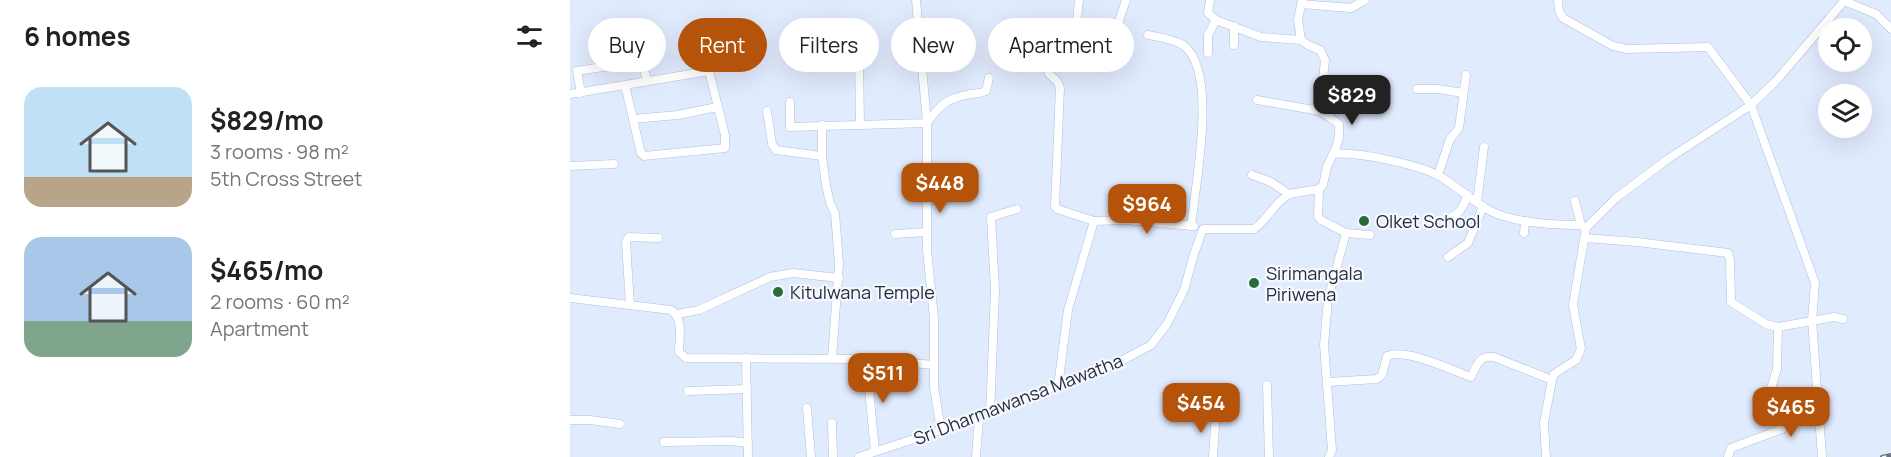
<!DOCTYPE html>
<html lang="en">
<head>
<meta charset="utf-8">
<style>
	body { margin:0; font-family:Manrope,sans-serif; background:#f6f6f6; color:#222; height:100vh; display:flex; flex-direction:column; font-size:22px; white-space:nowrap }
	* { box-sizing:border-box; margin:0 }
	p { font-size:20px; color:#767676 }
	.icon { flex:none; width:33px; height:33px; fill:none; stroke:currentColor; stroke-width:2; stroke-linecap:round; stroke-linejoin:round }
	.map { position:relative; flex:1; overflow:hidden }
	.panel { display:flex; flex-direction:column; background:#fff; width:570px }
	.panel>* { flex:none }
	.hud { position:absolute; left:18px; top:18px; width:570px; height:54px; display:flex; gap:12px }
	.buttons { position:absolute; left:1248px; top:18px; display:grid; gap:12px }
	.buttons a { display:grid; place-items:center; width:54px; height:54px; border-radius:50%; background:#fff; box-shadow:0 6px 24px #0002; font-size:30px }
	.price { position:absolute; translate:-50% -51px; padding:0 14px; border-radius:12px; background:#b45309; color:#fff; font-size:20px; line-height:39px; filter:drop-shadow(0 2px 3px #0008) }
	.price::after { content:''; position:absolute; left:50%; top:36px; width:18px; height:14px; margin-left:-9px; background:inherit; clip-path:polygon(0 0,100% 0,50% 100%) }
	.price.selected { background:#222; color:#fff }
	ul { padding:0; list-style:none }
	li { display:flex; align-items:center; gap:18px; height:150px; padding:0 24px }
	li span { display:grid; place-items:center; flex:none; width:168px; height:120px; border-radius:18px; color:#555 }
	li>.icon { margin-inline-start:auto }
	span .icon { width:72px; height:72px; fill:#fffc; stroke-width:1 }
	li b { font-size:26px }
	h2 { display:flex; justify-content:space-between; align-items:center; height:72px; padding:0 24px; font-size:26px }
	.chip { padding:0 21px; border-radius:27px; background:#fff; box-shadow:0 6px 24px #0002; font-size:21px; line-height:54px }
	.chip.selected { background:#b45309; color:#fff }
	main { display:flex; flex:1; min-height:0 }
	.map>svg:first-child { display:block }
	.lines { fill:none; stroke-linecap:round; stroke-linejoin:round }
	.street-casing { stroke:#b0bfdd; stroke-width:9 }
	.street { stroke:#fff; stroke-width:8 }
	.rail-casing { stroke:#6a7180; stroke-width:4 }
	.rail { stroke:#f5f8fe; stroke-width:1.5; stroke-dasharray:4.5; stroke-linecap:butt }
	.poi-dot { fill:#276d39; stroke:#f5f8fe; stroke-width:2 }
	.labels { text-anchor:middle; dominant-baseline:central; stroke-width:4.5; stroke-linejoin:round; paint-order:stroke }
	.poi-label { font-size:18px; fill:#252b37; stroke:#f5f8fe; text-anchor:start }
	.street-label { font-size:18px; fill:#252b37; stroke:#f5f8fe }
</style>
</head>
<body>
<main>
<section class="panel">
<h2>6 homes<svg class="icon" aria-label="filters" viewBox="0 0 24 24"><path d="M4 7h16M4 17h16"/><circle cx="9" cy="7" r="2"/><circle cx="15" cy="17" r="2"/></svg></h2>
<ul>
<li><span style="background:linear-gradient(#bfe0f5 75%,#b9a48a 0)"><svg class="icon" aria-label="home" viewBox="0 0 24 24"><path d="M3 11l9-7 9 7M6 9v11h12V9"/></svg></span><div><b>$829/mo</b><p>3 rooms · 98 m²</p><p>5th Cross Street</p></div></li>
<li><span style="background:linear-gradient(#a9c7e8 70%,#7fa58c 0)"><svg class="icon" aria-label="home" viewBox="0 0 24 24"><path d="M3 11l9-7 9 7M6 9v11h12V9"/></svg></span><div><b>$465/mo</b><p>2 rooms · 60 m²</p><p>Apartment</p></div></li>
</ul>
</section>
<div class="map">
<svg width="1321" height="457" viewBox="0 0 1321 457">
	<rect width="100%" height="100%" fill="#e1ebfe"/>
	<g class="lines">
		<g class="street-casing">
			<g id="street">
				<path d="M346 0 357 123V250L364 318V387L371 430"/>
				<path d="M640 0 638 13 646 20 691 37 731 40"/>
				<path d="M732 0 728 20 731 40 738 45 750 50 755 60 750 111"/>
				<path d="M988 0 989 11 993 18 1043 46 1057 49 1138 47 1181 105 1245 283 1242 320 1252 457"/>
				<path d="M1274 1 1306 14 1321 29"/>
				<path d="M731 4 781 8 795 0"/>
				<path d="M549 21 556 0"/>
				<path d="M578 35C589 37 603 39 613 45 649 70 625 187 621 226"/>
				<path d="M664 45V26"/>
				<path d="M638 53V35L646 20"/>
				<path d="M289 56 290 124"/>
				<path d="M847 89H868L893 93"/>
				<path d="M11 93 7 71 72 61 77 81"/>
				<path d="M0 94 139 71 155 135V148L74 156 71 153 55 85"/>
				<path d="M687 100 750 111 769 124C770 134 768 145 763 154"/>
				<path d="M220 102V127L357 123C370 104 378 98 401 94 407 93 410 94 416 91L419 78"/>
				<path d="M197 111 202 144 206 150 252 156"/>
				<path d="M63 119 108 115 147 107"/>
				<path d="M252 125V156L256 185 260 203 265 213 269 264 262 358"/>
				<path d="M0 166 44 164"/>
				<path d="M682 175 701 182 719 194"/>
				<path d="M868 175 880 139 889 128 896 75"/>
				<path d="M749 189 748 216 751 220 776 233 758 299 754 345 762 450 759 457"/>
				<path d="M1005 201 1011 225"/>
				<path d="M907 202 914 147"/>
				<path d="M878 218C890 215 893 206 898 195"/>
				<path d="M524 221 554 220 624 226"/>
				<path d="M776 233 800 235"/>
				<path d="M954 233 955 221"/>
				<path d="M325 234 357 232"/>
				<path d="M1015 238 1067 242 1158 253 1160 260 1161 302 1196 324 1208 327 1264 317 1273 319"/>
				<path d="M878 257 898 243 913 206"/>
				<path d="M0 298 101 310C114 319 109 338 109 352L116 358 296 359 364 365"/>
				<path d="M60 305 56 242 59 237 88 238"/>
				<path d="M107 314 129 310 200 277 223 273 269 278"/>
				<path d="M176 358 178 457"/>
				<path d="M296 359 305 451"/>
				<path d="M758 382 807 379 812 375 817 356C837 348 881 370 901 377 907 365 909 355 924 357L982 380"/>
				<path d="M697 385 699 457"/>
				<path d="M488 386 498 310 524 221 487 209 485 206 490 88 487 81 479 74 480 39 485 34 504 33 506 30 509 0"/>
				<path d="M118 391 177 389"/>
				<path d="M237 408 241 457"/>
				<path d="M420 414 425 290 421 217 447 209"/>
				<path d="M0 420H20L50 424"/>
				<path d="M262 423 263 457"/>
				<path d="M94 442 162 441 178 443"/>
				<path d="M289 457 420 414 459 396 538 368 581 345 597 324 614 290 624 254 633 229H684L692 222 709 202 719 194 749 189 753 185 757 167 763 154C786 151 851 165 871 177 891 189 910 209 933 216 958 224 985 225 1011 225L1016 228"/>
				<path d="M406 457 409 417"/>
				<path d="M643 457 646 412"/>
				<path d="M976 457 974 423 982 380 984 374 1006 360 1011 349 1003 305 1016 228 1046 198 1098 159 1181 105 1206 81 1275 0"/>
				<path d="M1158 457 1161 448 1212 429 1203 404 1201 388 1207 369 1208 327"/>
			</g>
		</g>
		<use href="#street" class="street"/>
		<g class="rail-casing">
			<path id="rail" d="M1312 457 1321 455"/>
		</g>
		<use href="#rail" class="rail"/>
	</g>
	<g class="poi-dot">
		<circle cx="794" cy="221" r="6"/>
		<circle cx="684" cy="283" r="6"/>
		<circle cx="208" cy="292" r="6"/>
	</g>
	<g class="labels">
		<g class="poi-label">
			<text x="806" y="221">Olket School</text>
			<text x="696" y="273">Sirimangala<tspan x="696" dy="21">Piriwena</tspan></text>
			<text x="220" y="292">Kitulwana Temple</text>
		</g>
		<g class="street-label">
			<text transform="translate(448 399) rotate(-21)">Sri Dharmawansa Mawatha</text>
		</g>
	</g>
</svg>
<div class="buttons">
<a><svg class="icon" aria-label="locate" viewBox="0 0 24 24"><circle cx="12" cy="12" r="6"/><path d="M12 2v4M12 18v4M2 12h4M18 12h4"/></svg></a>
<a><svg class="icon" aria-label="layers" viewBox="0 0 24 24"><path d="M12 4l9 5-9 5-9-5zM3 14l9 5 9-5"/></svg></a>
</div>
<b class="price selected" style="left:782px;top:126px">$829</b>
<b class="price" style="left:370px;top:214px">$448</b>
<b class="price" style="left:577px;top:235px">$964</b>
<b class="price" style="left:313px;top:404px">$511</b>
<b class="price" style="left:631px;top:434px">$454</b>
<b class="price" style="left:1221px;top:438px">$465</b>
<div class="hud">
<a class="chip">Buy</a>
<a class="chip selected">Rent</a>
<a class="chip">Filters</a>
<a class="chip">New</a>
<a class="chip">Apartment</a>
</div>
</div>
</main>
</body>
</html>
